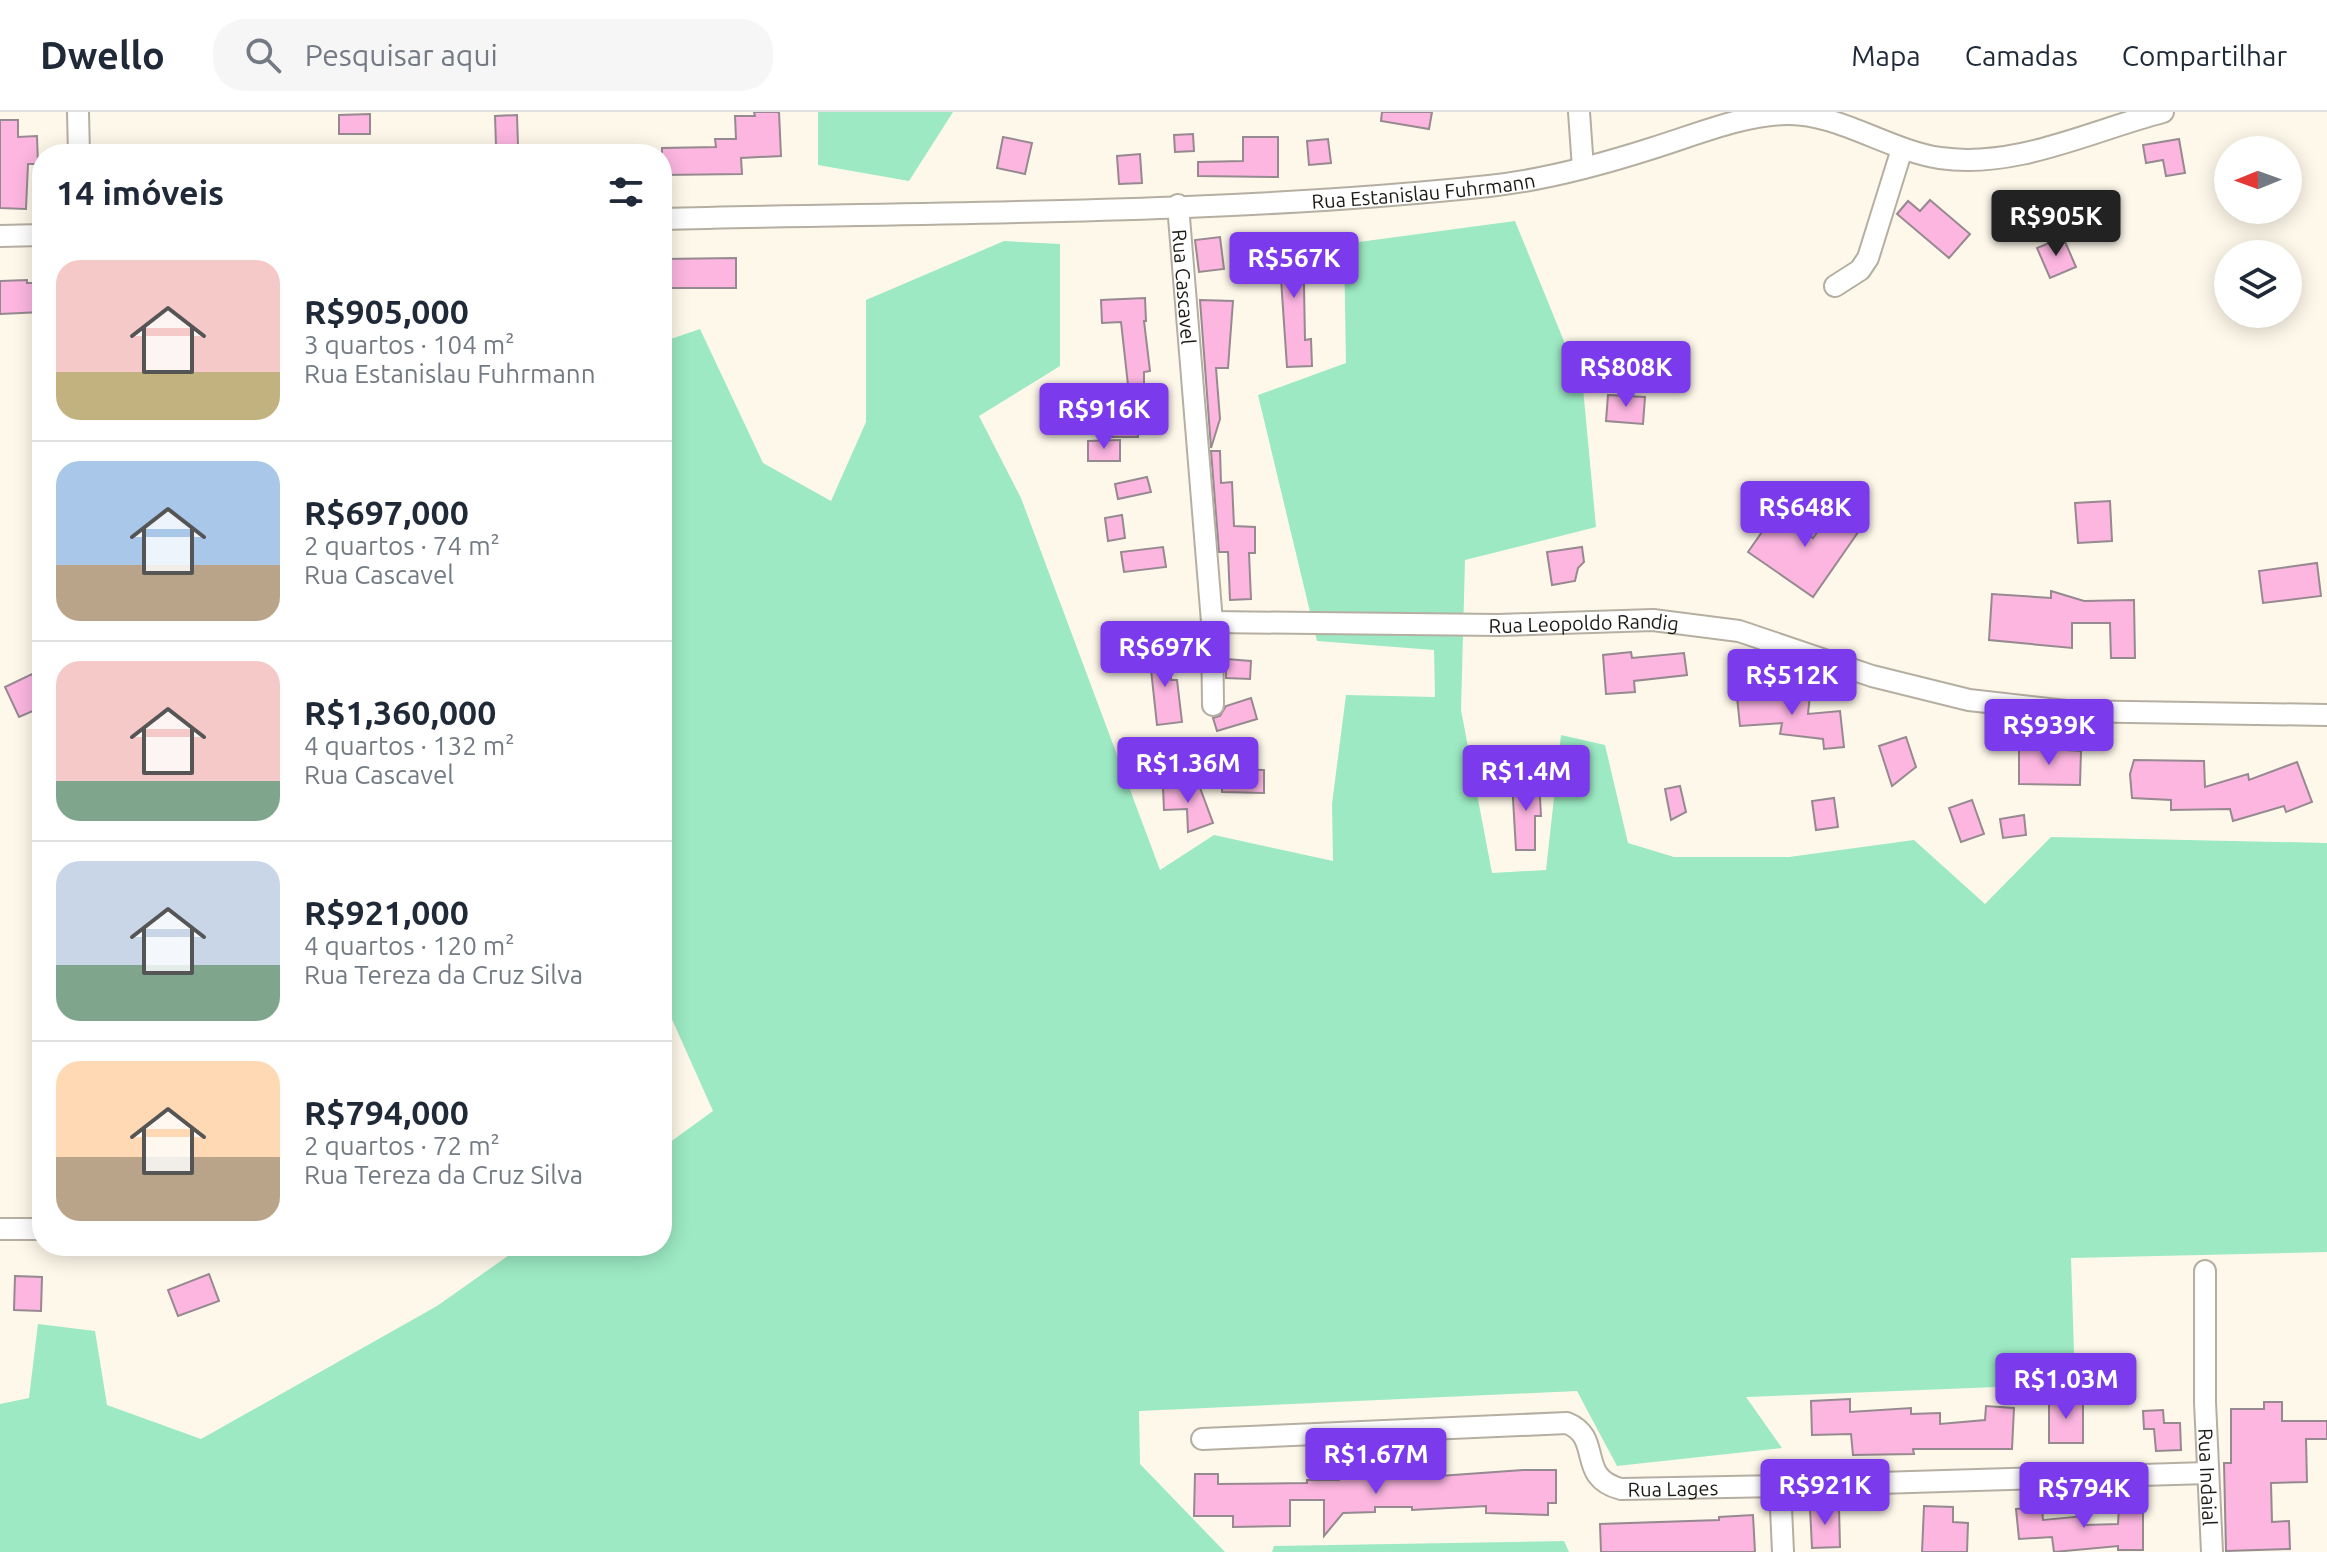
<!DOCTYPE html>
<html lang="pt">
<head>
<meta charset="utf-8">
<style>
	body { margin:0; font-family:Ubuntu,sans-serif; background:#f6f6f7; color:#1f2937; height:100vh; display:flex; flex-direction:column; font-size:30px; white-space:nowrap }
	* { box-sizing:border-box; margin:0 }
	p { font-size:26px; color:#747a83 }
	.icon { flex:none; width:44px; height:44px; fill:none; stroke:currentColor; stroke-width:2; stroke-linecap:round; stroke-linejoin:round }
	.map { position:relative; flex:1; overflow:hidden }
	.sheet { position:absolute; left:32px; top:32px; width:640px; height:1112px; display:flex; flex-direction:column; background:#fff; border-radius:32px; box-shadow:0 4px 20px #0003 }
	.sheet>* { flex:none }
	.needle { width:52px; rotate:269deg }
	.buttons { position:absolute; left:2214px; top:24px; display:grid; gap:16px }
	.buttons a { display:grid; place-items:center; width:88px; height:88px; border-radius:50%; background:#fff; box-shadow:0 4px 20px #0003; font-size:40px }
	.price { position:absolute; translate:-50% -68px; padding:0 18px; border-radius:8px; background:#7c3aed; color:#fff; font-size:26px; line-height:52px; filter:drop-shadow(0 2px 4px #0008) }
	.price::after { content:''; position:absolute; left:50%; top:48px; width:24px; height:18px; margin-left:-12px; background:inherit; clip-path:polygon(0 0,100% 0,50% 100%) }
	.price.active { background:#222; color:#fff }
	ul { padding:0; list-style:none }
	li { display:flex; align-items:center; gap:24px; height:200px; padding:0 24px }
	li+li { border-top:2px solid #e0e1e3 }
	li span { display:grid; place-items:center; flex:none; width:224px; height:160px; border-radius:24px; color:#555 }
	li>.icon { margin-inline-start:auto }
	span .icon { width:96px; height:96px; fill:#fffc; stroke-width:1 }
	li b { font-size:34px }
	h2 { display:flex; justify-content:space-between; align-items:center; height:96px; padding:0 24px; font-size:34px }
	header { display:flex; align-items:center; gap:48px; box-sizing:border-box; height:112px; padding:0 40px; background:#fff; border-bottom:2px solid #e0e1e3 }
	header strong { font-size:38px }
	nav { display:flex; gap:44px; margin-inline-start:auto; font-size:28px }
	.search { width:560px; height:72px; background:#f6f6f7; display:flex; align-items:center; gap:20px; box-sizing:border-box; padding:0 28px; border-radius:32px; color:#747a83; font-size:30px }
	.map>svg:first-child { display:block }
	.green { fill:#9ce9c3 }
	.building { fill:#fcb6e0; stroke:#968990; stroke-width:2 }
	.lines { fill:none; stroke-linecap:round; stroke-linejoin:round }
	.minor-casing { stroke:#b5afa2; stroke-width:24 }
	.minor { stroke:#fff; stroke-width:20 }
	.labels { text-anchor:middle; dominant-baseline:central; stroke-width:6; stroke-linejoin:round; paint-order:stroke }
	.street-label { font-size:20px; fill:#1d1b16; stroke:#fff }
</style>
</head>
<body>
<header>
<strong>Dwello</strong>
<div class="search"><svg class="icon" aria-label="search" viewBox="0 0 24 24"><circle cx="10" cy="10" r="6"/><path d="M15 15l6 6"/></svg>Pesquisar aqui</div>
<nav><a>Mapa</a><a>Camadas</a><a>Compartilhar</a></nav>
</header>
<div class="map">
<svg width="2327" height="1440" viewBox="0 0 2327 1440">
	<rect width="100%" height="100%" fill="#fef8ea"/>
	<g class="green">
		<path d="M818 0H953L909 69 818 53Z"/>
		<path d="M1515 109 1583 276 1596 415 1465 448 1461 598 1492 761 1546 758 1561 623 1605 633 1628 731 1674 745H1789L1914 728 1985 792 2051 725 2327 731V1140L2071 1146 2075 1272 1746 1285 1782 1336 1617 1354 1577 1279 1139 1299 1140 1352 1225 1440H0V1292L29 1286 38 1212 95 1219 107 1293 201 1327 437 1194 522 1134H662V1036L713 999 662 885V230L700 217 763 351 831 389 866 310V188L1004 129 1060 132V254L979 304 1021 386 1160 758 1214 723 1333 749 1332 692 1346 583 1435 585 1434 538 1317 529 1258 283 1346 251 1344 132Z"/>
		<path d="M1564 1429 1569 1440H1272L1274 1434Z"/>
	</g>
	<g class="building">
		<path d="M754 0H779L781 44 741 46 742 62 662 63V36L716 35 715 27H736L735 4H755Z"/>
		<path d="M1382 0H1432L1429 17 1381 9Z"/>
		<path d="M370 2V22H339V3Z"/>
		<path d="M517 3 518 33 496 34 495 4Z"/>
		<path d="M0 8H18V25L37 24 38 52H28L26 97 0 96Z"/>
		<path d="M1193 22 1194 39 1175 40 1174 23Z"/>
		<path d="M1003 25 1032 31 1025 62 997 56Z"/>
		<path d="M1243 25H1278V65L1198 64V50L1243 49Z"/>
		<path d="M1328 27 1331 51 1309 53 1307 29Z"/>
		<path d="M2179 27 2185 61 2166 64 2163 48 2146 51 2143 33Z"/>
		<path d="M1140 42 1142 71 1119 72 1117 44Z"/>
		<path d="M1930 88 1970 122 1949 146 1897 102 1908 89 1920 99Z"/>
		<path d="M1303 121 1305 228 1311 227 1312 254 1287 255 1278 123Z"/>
		<path d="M1220 125 1224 157 1199 160 1195 128Z"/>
		<path d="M2063 125 2076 155 2050 166 2037 136Z"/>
		<path d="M736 146V176H662V147Z"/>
		<path d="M27 168V171H42V200L0 202V169Z"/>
		<path d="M1145 186 1146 209H1144L1150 259 1144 260V316H1138V325H1112L1111 309 1132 308 1131 300H1125L1124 273H1128L1121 210 1102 211 1101 188Z"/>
		<path d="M1200 188 1233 189 1228 256H1216L1220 307 1211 336Z"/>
		<path d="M1608 283 1645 285 1643 312 1606 309Z"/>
		<path d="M1120 328V349H1088V329Z"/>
		<path d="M1211 339H1220L1221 371 1232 370 1234 414 1255 415V441H1249L1251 487 1230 488 1228 440H1219Z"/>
		<path d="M1147 365 1151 380 1118 387 1115 372Z"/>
		<path d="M2110 389 2112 429 2078 431 2075 391Z"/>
		<path d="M1834 396 1861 416 1813 485 1748 440 1776 400 1813 426Z"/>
		<path d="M1122 403 1125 426 1108 429 1105 406Z"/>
		<path d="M1163 435 1166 455 1124 460 1121 440Z"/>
		<path d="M1582 435 1584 450 1578 456 1575 469 1552 473 1547 440Z"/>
		<path d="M2317 451 2321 484 2263 491 2259 459Z"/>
		<path d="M2051 479 2084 489 2134 488 2135 546H2111L2110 511H2072V536L1989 528 1992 482 2051 486Z"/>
		<path d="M1170 538 1171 568H1177L1182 610 1157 613 1149 539Z"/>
		<path d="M1631 540 1632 546 1684 541 1687 563 1634 569 1635 580 1606 582 1603 543Z"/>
		<path d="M1226 547 1251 549 1250 567 1226 566Z"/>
		<path d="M32 562 42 585V595L19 605 5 575Z"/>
		<path d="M1790 580 1810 583 1808 602 1840 599 1844 635 1824 637 1823 627 1780 622 1782 611 1740 614 1737 585Z"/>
		<path d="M1251 586 1257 607 1217 619 1213 606 1220 604 1226 594Z"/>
		<path d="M1906 625 1916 655 1892 674 1879 634Z"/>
		<path d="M2019 635 2081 639 2080 673 2019 672Z"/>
		<path d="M2134 648 2204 649 2205 675 2248 662 2249 668 2297 650 2312 690 2286 700 2284 694 2233 709 2230 697 2171 698V688L2132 686 2130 662Z"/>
		<path d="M1222 657 1264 658V681L1222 680Z"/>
		<path d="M1539 669 1541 704H1535V738H1516L1512 670Z"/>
		<path d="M1199 673 1213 711 1188 720 1187 697 1164 698 1163 675Z"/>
		<path d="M1680 674 1686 700 1671 708 1665 677Z"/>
		<path d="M1834 686 1838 715 1816 718 1812 689Z"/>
		<path d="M1972 688 1984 722 1961 730 1949 696Z"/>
		<path d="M2024 703 2026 723 2003 726 2000 707Z"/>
		<path d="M209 1162 219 1189 178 1204 168 1178Z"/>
		<path d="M15 1164 42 1165 41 1199 14 1198Z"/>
		<path d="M1850 1287V1300L1911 1296V1302L1940 1301V1312L1985 1308 1986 1294 2014 1296 2012 1337H1913L1914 1342 1853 1343 1851 1322 1812 1323 1811 1289Z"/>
		<rect x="2049" y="1287" width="34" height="44"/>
		<path d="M2264 1290H2282V1309H2327V1327H2306L2307 1370 2271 1371 2272 1410 2289 1409 2290 1437 2226 1439 2224 1351H2231V1297H2264Z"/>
		<path d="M2163 1298 2164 1311H2180L2181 1338 2156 1339 2154 1317H2144L2143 1299Z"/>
		<path d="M1523 1358H1556V1391H1548V1403L1486 1401V1394L1412 1398V1395H1375V1400L1343 1401 1324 1424V1388H1290V1414L1233 1415V1404H1194L1195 1362H1218V1372L1307 1371V1368H1339V1365L1411 1366Z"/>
		<path d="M1924 1394 1953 1395V1410L1968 1411 1967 1440H1922Z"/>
		<path d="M2119 1394H2143V1438H2118V1434L2054 1440 2052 1425 2019 1427 2016 1397 2042 1395 2043 1408 2084 1404V1413L2118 1412Z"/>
		<path d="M1839 1395 1840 1435 1812 1436 1810 1396Z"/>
		<path d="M1753 1403 1755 1440H1601L1600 1412 1719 1408V1405Z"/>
	</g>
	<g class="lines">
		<g class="minor-casing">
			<g id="minor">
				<path d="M78 0 79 42"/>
				<path d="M1579 0 1583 56"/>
				<path id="s1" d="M1178 93 1212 510 1213 593"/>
				<path id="s2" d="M662 107C936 100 1216 103 1489 74 1545 68 1600 53 1653 36 1695 23 1742 3 1786 2 1836 0 1890 39 1940 46 2016 57 2090 19 2163 0"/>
				<path d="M0 124 42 123"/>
				<path d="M1835 174 1860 158 1868 146 1902 37"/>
				<path id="s3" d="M1212 510 1499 513 1653 508 1739 519 1872 564 1969 588 2066 599 2327 603"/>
				<path d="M0 1117H42"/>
				<path id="s4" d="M2205 1159V1290L2212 1440"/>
				<path id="s5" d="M1202 1327 1567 1311C1604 1326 1575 1365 1621 1377L1780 1374 1783 1440"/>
				<path d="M1780 1374 2208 1361"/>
			</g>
		</g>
		<use href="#minor" class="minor"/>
	</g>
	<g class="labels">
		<g class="street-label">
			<text stroke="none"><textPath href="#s2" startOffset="762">Rua Estanislau Fuhrmann</textPath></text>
			<text stroke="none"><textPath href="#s1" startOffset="82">Rua Cascavel</textPath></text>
			<text stroke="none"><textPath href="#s3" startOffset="372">Rua Leopoldo Randig</textPath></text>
			<text stroke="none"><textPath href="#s4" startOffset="206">Rua Indaial</textPath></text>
			<text stroke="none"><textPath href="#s5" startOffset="508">Rua Lages</textPath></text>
		</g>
	</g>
</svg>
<div class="buttons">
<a><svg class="needle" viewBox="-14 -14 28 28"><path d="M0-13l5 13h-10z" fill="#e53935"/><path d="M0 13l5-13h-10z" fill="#747a83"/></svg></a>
<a><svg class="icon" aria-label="layers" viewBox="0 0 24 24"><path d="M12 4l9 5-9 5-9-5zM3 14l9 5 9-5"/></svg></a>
</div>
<b class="price active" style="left:2056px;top:146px">R$905K</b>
<b class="price" style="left:1294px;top:188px">R$567K</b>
<b class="price" style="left:1626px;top:297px">R$808K</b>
<b class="price" style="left:1104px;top:339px">R$916K</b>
<b class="price" style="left:1805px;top:437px">R$648K</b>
<b class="price" style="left:1165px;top:577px">R$697K</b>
<b class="price" style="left:1792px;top:605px">R$512K</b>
<b class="price" style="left:2049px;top:655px">R$939K</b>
<b class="price" style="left:1188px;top:693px">R$1.36M</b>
<b class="price" style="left:1526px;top:701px">R$1.4M</b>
<b class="price" style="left:2066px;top:1309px">R$1.03M</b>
<b class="price" style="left:1376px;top:1384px">R$1.67M</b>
<b class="price" style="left:1825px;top:1415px">R$921K</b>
<b class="price" style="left:2084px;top:1418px">R$794K</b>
<section class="sheet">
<h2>14 imóveis<svg class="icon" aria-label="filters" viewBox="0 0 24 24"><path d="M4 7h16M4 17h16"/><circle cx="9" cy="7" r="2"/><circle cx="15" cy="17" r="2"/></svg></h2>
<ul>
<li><span style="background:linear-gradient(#f6c9c9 70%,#c2b280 0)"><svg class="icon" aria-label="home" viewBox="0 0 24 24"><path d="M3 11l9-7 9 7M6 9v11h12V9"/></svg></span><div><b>R$905,000</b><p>3 quartos · 104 m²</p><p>Rua Estanislau Fuhrmann</p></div></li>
<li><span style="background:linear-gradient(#a9c7e8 65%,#b9a48a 0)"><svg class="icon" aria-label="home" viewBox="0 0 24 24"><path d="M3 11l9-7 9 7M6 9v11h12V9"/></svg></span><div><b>R$697,000</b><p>2 quartos · 74 m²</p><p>Rua Cascavel</p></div></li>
<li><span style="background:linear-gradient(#f6c9c9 75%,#7fa58c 0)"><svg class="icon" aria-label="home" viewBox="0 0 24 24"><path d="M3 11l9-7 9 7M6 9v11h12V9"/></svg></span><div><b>R$1,360,000</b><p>4 quartos · 132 m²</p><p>Rua Cascavel</p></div></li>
<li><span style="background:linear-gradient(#c9d6e8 65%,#7fa58c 0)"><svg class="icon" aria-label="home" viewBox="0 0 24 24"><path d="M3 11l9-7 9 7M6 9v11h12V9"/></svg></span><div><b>R$921,000</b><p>4 quartos · 120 m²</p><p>Rua Tereza da Cruz Silva</p></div></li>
<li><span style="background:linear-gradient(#ffd9b3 60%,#b9a48a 0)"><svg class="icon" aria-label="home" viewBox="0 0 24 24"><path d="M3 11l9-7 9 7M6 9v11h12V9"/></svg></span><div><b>R$794,000</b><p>2 quartos · 72 m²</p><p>Rua Tereza da Cruz Silva</p></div></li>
</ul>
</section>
</div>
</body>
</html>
